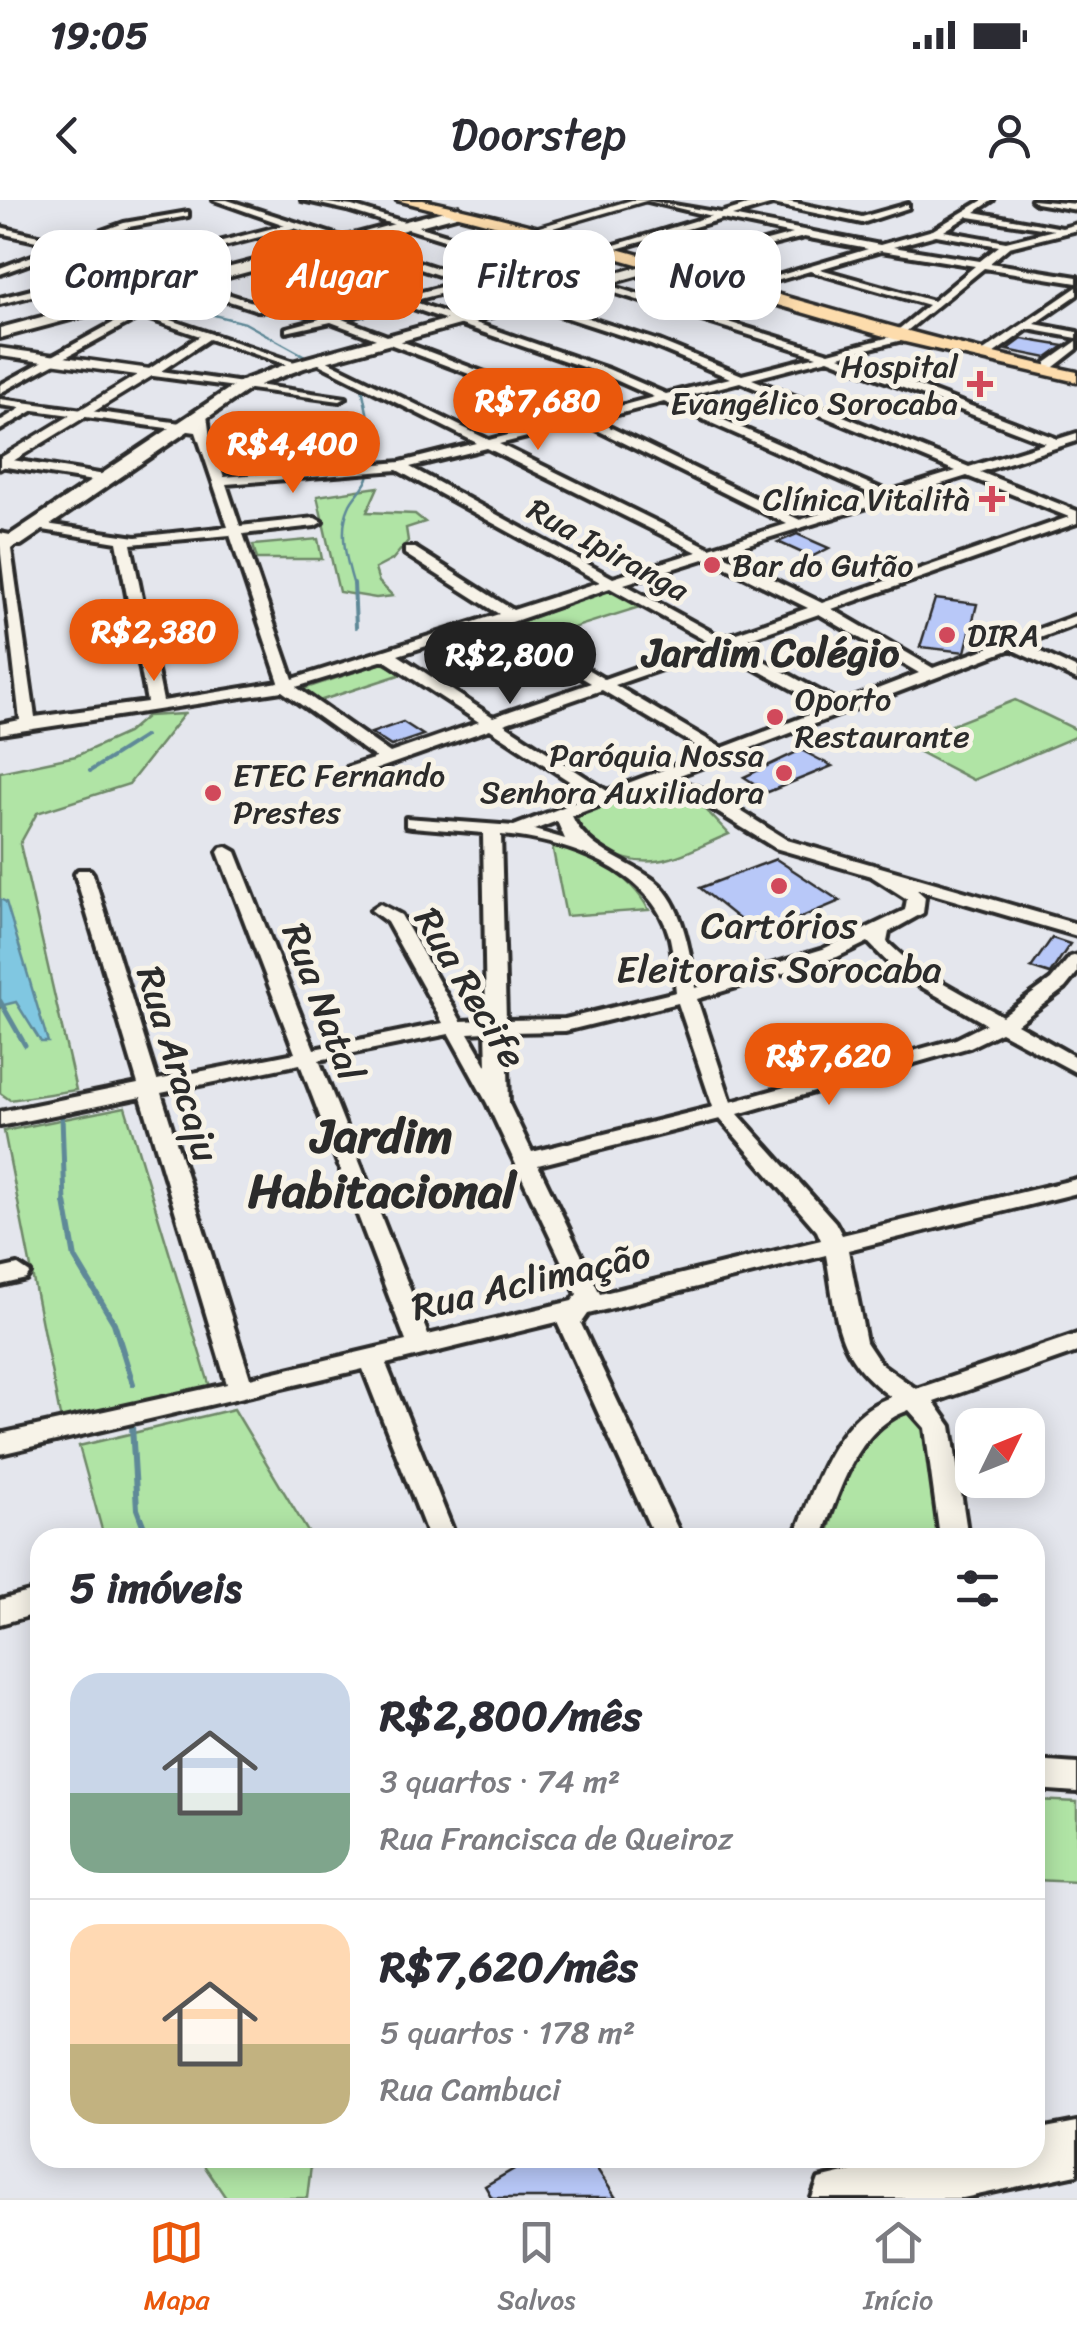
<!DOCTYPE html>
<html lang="pt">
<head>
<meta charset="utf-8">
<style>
	body { margin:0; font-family:Sriracha,sans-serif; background:#f7f7f7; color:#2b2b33; height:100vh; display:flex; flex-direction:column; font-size:38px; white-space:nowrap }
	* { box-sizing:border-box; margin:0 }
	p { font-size:32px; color:#7c7c81 }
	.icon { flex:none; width:55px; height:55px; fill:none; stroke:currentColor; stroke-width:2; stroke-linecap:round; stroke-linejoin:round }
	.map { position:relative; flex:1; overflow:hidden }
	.side { position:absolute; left:30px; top:1328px; width:1015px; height:640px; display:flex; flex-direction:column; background:#fff; border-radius:30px; box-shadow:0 5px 25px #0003 }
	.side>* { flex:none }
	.hud { position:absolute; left:30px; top:30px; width:1018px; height:90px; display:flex; gap:20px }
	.needle { width:65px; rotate:47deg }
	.controls { position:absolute; left:955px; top:1208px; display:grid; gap:20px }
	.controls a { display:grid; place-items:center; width:90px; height:90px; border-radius:20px; background:#fff; box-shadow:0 5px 25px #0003; font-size:50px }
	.price { position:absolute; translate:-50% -85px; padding:0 22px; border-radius:35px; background:#ea580c; color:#fff; font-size:32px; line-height:65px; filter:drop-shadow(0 2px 5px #0008) }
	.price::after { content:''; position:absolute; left:50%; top:60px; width:30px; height:22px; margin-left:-15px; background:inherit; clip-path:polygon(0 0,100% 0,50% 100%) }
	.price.selected { background:#222; color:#fff }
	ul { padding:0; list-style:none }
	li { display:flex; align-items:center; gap:30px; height:250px; padding:0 40px }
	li+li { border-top:2px solid #e1e1e2 }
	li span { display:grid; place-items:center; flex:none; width:280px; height:200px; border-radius:30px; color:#555 }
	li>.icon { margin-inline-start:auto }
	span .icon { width:120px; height:120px; fill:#fffc; stroke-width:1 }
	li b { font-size:42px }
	h2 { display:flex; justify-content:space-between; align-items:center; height:120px; padding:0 40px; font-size:42px }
	.pill { padding:0 35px; border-radius:30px; background:#fff; box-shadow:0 5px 25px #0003; font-size:35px; line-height:90px }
	.pill.selected { background:#ea580c; color:#fff }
	.status { display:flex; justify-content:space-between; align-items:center; height:70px; padding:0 50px; background:#fff; direction:ltr }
	.status svg { height:28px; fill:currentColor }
	header { display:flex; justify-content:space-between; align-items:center; height:130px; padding:0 40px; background:#fff; font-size:45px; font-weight:600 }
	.tabs { display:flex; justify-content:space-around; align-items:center; height:140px; border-top:2px solid #e1e1e2; background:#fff; font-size:28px; color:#7c7c81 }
	.tabs a { display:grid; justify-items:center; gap:5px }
	.tabs .selected { color:#ea580c }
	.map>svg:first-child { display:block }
	.green { fill:#b0e4a5; stroke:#6e8868; stroke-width:2.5 }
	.water { fill:#80c7e1; stroke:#5e8998; stroke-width:2.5 }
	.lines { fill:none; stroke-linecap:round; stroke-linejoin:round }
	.stream-far3 { stroke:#5e8998; stroke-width:2.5 }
	.stream-far2 { stroke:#5e8998; stroke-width:4 }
	.stream-far1 { stroke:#5e8998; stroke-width:5 }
	.stream { stroke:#5e8998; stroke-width:6 }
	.building { fill:#b8c8f8; stroke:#2b2b2b; stroke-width:2.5 }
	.minor-casing { stroke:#2b2b2b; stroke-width:8 }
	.tertiary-casing { stroke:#2b2b2b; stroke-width:7 }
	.secondary-casing { stroke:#2b2b2b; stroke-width:8 }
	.primary-casing { stroke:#2b2b2b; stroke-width:7 }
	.minor { fill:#f7f3e8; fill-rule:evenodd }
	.tertiary { fill:#f7f3e8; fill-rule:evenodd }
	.secondary { fill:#f7f3e8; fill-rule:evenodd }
	.primary { fill:#fddcac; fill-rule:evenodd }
	.poi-dot { fill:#d1495b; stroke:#f7f3e8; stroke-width:4 }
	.labels { text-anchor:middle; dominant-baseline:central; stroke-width:10; stroke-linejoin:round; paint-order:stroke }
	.far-poi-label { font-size:32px; fill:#2b2b2b; stroke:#f7f3e8; text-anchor:start }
	.far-street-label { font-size:32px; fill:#2b2b2b; stroke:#f7f3e8 }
	.poi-label { font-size:38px; fill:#2b2b2b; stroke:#f7f3e8 }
	.street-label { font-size:38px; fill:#2b2b2b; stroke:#f7f3e8 }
	.far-district-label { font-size:40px; font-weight:bold; fill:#2b2b2b; stroke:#f7f3e8 }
	.district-label { font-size:48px; font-weight:bold; fill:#2b2b2b; stroke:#f7f3e8 }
</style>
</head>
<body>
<div class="status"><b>19:05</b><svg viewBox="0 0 49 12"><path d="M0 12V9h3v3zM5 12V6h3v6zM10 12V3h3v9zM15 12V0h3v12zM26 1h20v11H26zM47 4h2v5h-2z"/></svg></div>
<header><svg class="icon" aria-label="back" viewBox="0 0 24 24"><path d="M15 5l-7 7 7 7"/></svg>Doorstep<svg class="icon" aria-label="person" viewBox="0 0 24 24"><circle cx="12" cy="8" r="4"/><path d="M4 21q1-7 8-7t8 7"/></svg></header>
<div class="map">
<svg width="1077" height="1998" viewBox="0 0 1077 1998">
	<rect width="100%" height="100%" fill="#e4e6ed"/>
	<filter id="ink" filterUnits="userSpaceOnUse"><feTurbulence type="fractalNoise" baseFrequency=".01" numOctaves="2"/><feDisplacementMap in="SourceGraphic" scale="20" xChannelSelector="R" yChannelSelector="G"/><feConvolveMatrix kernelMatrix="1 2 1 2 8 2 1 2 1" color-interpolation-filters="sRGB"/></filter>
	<g filter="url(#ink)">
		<g class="green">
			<path d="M378 287 367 312 415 314 425 322 406 328 408 341 392 360 375 369 379 382 393 396 376 398 339 392 317 296Z"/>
			<path d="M318 339 322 359H257L253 345Z"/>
			<path d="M607 391 621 393 643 406 538 439 514 424Z"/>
			<path d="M382 463 405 473 319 501 303 489Z"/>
			<path d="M1015 500 1077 530V536L973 580 904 544Z"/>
			<path d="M184 514 129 584 37 613 20 644 76 890 10 900 0 893V572L76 556 127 533 147 516Z"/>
			<path d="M661 585 687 590 729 634C685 652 654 675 608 652 592 644 582 637 573 621L592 609Z"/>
			<path d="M552 645C591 656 629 672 649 710L566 716Z"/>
			<path d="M125 907 210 1187 61 1221 4 931Z"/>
			<path d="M234 1209 311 1337H104L79 1246Z"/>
			<path d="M913 1213 922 1219 938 1337 826 1338C842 1292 855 1219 913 1213Z"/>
			<path d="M1035 1600 1077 1602V1682L1035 1680Z"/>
			<path d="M199 1958H312L307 1998H226Z"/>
		</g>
		<path class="water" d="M0 699 6 702 48 842H41L16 802 0 806Z"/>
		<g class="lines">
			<g class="stream-far3">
				<path d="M149 98 245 123 307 157"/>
				<path d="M361 183 374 246 371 264"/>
				<path d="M354 386C347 363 338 331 349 307 354 294 366 289 369 274"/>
			</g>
			<g class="stream-far2">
				<path d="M354 383 356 427"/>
				<path d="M90 571 145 536"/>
			</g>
			<g class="stream-far1">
				<path d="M0 801 25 845"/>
				<path d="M62 916 65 1004"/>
			</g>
			<g class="stream">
				<path d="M65 1002 75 1058 114 1123 133 1184"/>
				<path d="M132 1226 137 1309 148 1338"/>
			</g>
		</g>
		<g class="building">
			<path d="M196 57 224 65 183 76 157 67Z"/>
			<path d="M1022 139 1064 146 1047 158 1007 150Z"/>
			<path d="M797 334 829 348 811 357 778 342Z"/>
			<path d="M935 399 977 404 965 452 920 447Z"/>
			<path d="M403 522 423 535 391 546 371 533Z"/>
			<path d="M801 550 832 566 768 592 744 577Z"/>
			<path d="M776 659 840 701 759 735 700 688Z"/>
			<path d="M1052 738 1070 744 1050 774 1031 768Z"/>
			<path d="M533 1958H590L616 1998H492L485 1986Z"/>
		</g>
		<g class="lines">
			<g class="minor-casing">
				<g id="minor">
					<path d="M214 0H227L471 79 525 65 347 10 302 0 352 6 535 62 601 45 604 50 546 66 829 153 902 134 899 129 928 105 810 71 749 89 744 86 868 49 804 37 678 69V65L793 34 722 19 616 49 608 47 711 16 644 0 721 13 763 0H781L862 17 908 4V8L862 23 773 4 732 16 880 45 933 30 983 0H993L975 12 1062 28 1077 24V30L1009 47 990 63 1077 77V83L984 68 903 134 906 139 839 156 1058 239 1077 233V241L980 272 1077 311V323L832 409 933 468 1077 415V424L1024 444 1077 469V480L1011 449 672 578 712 593 787 640 1077 724V736L916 689 925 697 923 713 889 732 887 742 912 765 1002 816 1051 780 1070 757 1077 755V773L1065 788 1017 824 1077 858V873L1001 832 970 847 738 914 835 1022 842 1035 1077 979V993L848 1050 866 1142 880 1163 916 1189 1077 1134V1152L934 1202 951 1226 968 1338H940L925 1228 909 1210C855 1229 841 1290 821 1338H794C816 1286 833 1217 891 1197 833 1154 838 1122 826 1055L588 1114 581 1124 682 1338H655L557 1122 386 1164 456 1338H429L363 1169 0 1254V1234L227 1184 141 897 0 926V912L138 884 75 674 78 670H90L93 674 157 880 295 853 218 652 221 648 227 647 236 652 314 849 443 823 387 722 371 710 380 704 401 715 461 821 486 820 483 633 412 627 406 626V618L514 626 592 596 490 529 360 575H348V567L376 558 282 491 0 534V524L20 520 0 345 14 337 21 341 11 349 35 517 147 502 117 342 37 329 32 328V322L136 337 228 327 196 232 34 210 0 230V221L21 208 0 205V199L196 225 195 215 201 211 207 215 210 238 342 228 348 232 342 236 213 245 224 277 401 262 477 243 315 162 319 157 489 240 574 218 538 200 331 122 286 132V128L320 119 297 112 257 110 132 70 0 104V98L122 67 69 49 0 74V68L59 46 0 33V27L68 43 124 23 188 12V16L129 27 78 46 133 64 285 25ZM968 16 969 17 1054 30 1006 42 944 31ZM294 28 460 82 402 97 319 71V75L391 100 332 116 298 106 262 105 143 67ZM936 35 999 46 980 61 893 47ZM881 51 975 66 933 101 820 69ZM535 68 817 156 742 175 659 141 481 83ZM470 86 651 145 730 178 666 194 608 169 412 101ZM401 104 600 173 654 197 586 215 546 196 342 119ZM828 159 1046 243 969 267 752 179ZM740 182 956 271 888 292 676 199ZM664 202 876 296 800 320 595 220ZM583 223 787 324 710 348 499 244ZM487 248 697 352 613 378 410 267ZM397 270 600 382 513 410 415 348H405V354L499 414 293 479 243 334 315 326 322 322 315 318 240 326 226 284ZM967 276 1069 317 822 403 720 353ZM230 335 279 482 163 501 131 344ZM707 358 808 408 722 438 624 384ZM610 388 708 442 604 479 509 423ZM819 414 919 473 841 503 733 444ZM494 425 496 427 591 483 493 517 398 455ZM719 449 827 508 722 548 615 485ZM384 460 479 522 390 553 296 487ZM602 490 708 553 607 591 504 524ZM653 585 685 592 775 648 871 676 907 699 905 710 823 749 695 788C691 755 683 703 655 681 626 659 587 651 572 616ZM557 621 565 639 534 630ZM501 635C564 640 652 669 670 738 674 755 674 775 676 792L565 819 506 820ZM868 742 898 773 986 824 956 839 731 902 697 799 837 757ZM678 803 713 907 532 952 509 904 507 832 565 831ZM486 832 487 866 468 833ZM449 834 487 903 577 1094 572 1101 428 1135 319 860ZM300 864 406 1141 250 1178 161 893ZM720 919 817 1031 821 1040 600 1094 538 965Z"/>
					<path d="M1032 0 1077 4V10L1036 3Z"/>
					<path d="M1077 87V95L1035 124 1077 132V138L1028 129 990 156H982V152Z"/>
					<path d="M111 100 303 165 294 167 209 139 161 171 346 198 340 201 146 175V171L200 136 141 116 0 193V185L131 113 107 105Z"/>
					<path d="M1077 141V149L1054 167H1046V163Z"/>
					<path d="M0 258 105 275 111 279 105 283 0 266Z"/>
					<path d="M18 1065 30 1073 26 1079 0 1085V1069Z"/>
					<path d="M40 1389V1413L0 1424V1400Z"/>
					<path d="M1035 1561 1077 1564V1592L1035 1589Z"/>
				</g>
			</g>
			<g class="tertiary-casing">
				<g id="tertiary">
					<path d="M632 0H649L539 32 529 30Z"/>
					<path d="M0 148 150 169 157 173 0 269V258L137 175 0 156Z"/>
				</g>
			</g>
			<g class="secondary-casing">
				<g id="secondary">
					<path d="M459 7 464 14 0 138V128Z"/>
					<path d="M660 57 667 61 665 68 304 168 251 188 21 345H0V333L10 335 239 182 292 162 653 63Z"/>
					<path d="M1077 1922V1974L963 1998H812L819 1979 908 1958H1035V1930Z"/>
				</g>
			</g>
			<g class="primary-casing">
				<path id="primary" d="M397 0H423C643 48 856 125 1077 172V182L901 141 568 44Z"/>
			</g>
			<use href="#minor" class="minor"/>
			<use href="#tertiary" class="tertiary"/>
			<use href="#secondary" class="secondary"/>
			<use href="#primary" class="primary"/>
		</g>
	</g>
	<g class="poi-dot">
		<path d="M975 169h10v10h10v10h-10v10h-10v-10h-10v-10h10z"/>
		<path d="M987 284h10v10h10v10h-10v10h-10v-10h-10v-10h10z"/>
		<circle cx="712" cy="365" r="10"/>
		<circle cx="947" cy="435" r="10"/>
		<circle cx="775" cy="517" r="10"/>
		<circle cx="784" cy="573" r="10"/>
		<circle cx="213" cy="593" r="10"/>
		<circle cx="779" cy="686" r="10"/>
	</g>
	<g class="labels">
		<g class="far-poi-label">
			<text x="958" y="166" text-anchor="end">Hospital<tspan x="958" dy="37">Evangélico Sorocaba</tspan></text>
			<text x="970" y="299" text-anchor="end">Clínica Vitalità</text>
			<text x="732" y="365">Bar do Gutão</text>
			<text x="967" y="435">DIRA</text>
			<text x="795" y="499">Oporto<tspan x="795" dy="37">Restaurante</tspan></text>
			<text x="764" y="555" text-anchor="end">Paróquia Nossa<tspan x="764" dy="37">Senhora Auxiliadora</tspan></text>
			<text x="233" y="575">ETEC Fernando<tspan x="233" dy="37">Prestes</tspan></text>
		</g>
		<g class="far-street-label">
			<text transform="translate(608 350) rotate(29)">Rua Ipiranga</text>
		</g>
		<g class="poi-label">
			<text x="779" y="725">Cartórios<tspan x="779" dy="44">Eleitorais Sorocaba</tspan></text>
		</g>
		<g class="street-label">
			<text transform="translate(470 788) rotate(59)">Rua Recife</text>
			<text transform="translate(323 802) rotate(69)">Rua Natal</text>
			<text transform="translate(178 864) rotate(73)">Rua Aracaju</text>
			<text transform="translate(531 1081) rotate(-13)">Rua Aclimação</text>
		</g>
		<g class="far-district-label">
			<text x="771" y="452">Jardim Colégio</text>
		</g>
		<g class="district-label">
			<text x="382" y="935">Jardim<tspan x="382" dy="55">Habitacional</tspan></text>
		</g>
	</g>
</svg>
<div class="controls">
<a><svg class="needle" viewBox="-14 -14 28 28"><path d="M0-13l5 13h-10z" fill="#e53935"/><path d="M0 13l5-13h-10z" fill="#7c7c81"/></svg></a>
</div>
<b class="price" style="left:538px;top:253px">R$7,680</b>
<b class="price" style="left:293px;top:296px">R$4,400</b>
<b class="price" style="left:154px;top:484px">R$2,380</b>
<b class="price selected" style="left:510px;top:507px">R$2,800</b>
<b class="price" style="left:829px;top:908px">R$7,620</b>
<div class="hud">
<a class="pill">Comprar</a>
<a class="pill selected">Alugar</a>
<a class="pill">Filtros</a>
<a class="pill">Novo</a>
</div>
<section class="side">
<h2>5 imóveis<svg class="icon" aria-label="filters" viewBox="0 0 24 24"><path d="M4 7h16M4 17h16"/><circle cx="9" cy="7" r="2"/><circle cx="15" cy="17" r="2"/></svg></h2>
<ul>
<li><span style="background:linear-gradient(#c9d6e8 60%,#7fa58c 0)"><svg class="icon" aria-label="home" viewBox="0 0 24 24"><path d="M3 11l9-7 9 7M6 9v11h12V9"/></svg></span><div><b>R$2,800/mês</b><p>3 quartos · 74 m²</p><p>Rua Francisca de Queiroz</p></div></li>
<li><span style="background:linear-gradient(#ffd9b3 60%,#c2b280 0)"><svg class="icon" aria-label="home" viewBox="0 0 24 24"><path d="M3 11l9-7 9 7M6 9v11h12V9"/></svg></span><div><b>R$7,620/mês</b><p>5 quartos · 178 m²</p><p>Rua Cambuci</p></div></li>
</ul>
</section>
</div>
<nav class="tabs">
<a class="selected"><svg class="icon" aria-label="map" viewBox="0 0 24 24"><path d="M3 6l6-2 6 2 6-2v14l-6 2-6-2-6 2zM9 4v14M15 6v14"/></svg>Mapa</a>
<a><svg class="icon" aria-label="saved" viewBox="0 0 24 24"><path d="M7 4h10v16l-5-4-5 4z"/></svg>Salvos</a>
<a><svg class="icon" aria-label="home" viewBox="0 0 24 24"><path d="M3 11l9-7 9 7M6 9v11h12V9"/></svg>Início</a>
</nav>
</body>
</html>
